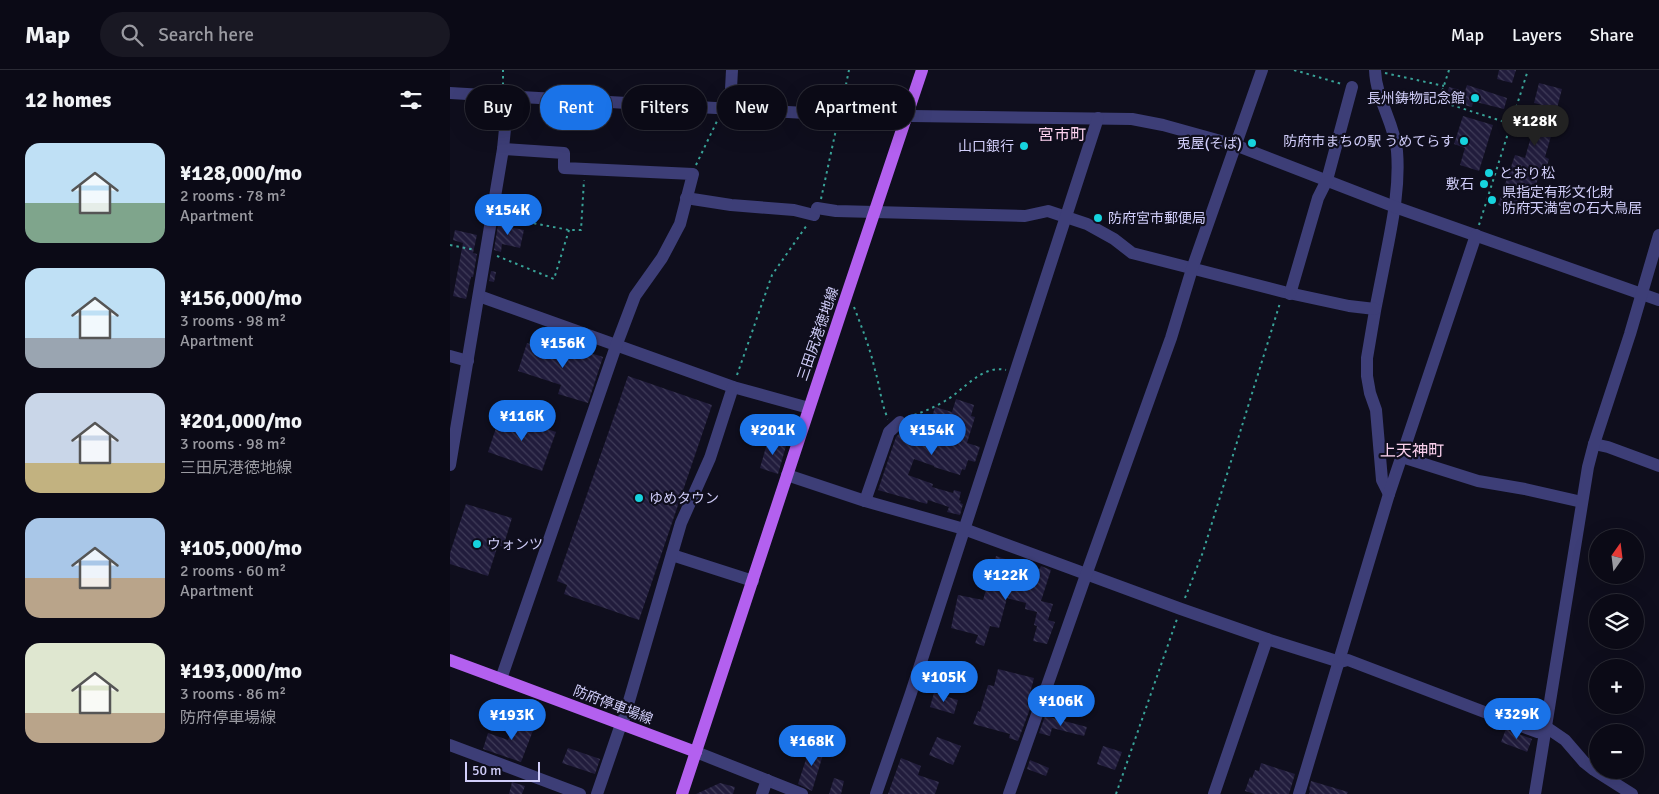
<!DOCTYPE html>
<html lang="en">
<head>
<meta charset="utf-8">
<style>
	body { margin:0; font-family:Signika,"Noto Sans JP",sans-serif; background:#191823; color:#f1f3f6; height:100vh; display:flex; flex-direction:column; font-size:19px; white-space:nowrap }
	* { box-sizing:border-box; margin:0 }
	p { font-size:16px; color:#9a9aa1 }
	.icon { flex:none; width:28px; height:28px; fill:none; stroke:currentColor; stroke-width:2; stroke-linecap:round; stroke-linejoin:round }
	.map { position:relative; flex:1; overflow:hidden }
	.sheet { display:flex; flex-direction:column; background:#0b0a16; width:450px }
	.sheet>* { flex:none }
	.hud { position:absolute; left:15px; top:15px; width:475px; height:45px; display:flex; gap:10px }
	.needle { width:32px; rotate:14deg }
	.tools { position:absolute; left:1139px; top:459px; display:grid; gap:10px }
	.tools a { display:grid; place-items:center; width:55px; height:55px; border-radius:50%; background:#0b0a16; box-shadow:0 5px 20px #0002,0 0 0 1px #2b2b35; font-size:25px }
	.scale { position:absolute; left:15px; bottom:12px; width:75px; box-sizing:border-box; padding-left:5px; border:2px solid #d1cefa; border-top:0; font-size:14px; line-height:18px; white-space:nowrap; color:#d1cefa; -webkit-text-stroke:4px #0f0e1d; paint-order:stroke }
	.price { position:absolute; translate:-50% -42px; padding:0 11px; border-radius:18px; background:#1a73e8; color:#fff; font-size:16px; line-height:32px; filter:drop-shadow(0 1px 2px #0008) }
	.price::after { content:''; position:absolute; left:50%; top:30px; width:15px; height:11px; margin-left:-8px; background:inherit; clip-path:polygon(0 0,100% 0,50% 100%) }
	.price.selected { background:#222; color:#fff }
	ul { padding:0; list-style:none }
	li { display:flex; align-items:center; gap:15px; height:125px; padding:0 25px }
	li span { display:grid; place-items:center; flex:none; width:140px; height:100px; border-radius:15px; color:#555 }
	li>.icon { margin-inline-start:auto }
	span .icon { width:60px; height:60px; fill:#fffc; stroke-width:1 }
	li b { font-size:21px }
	h2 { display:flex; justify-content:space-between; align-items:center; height:60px; padding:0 25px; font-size:21px }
	.pill { padding:0 18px; border-radius:22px; background:#0b0a16; box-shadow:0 5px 20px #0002,0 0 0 1px #2b2b35; font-size:18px; line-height:45px }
	.pill.selected { background:#1a73e8; color:#fff }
	header { display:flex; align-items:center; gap:30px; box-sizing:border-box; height:70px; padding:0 25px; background:#0b0a16; border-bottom:1px solid #2b2b35 }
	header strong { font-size:24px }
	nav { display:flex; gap:28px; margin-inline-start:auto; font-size:18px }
	.search { width:350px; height:45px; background:#191823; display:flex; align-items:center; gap:12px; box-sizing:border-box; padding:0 18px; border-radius:28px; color:#9a9aa1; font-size:19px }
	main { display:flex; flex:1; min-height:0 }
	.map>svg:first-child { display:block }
	.building { fill:url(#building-back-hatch) }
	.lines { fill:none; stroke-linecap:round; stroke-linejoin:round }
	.path { stroke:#39a398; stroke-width:2; stroke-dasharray:2.5 4; stroke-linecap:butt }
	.minor { stroke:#3d3e77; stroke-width:12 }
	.major { stroke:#b360ef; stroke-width:12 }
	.poi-dot { fill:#16d3de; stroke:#0f0e1d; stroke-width:2 }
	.labels { text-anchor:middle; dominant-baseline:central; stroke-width:4.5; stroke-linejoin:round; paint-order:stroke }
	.poi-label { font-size:14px; fill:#d1cefa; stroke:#0f0e1d; text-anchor:end }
	.street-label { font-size:14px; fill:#d1cefa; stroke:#0f0e1d }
	.quarter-label { font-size:16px; fill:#fad0ed; stroke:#0f0e1d }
</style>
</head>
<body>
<header>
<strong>Map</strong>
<div class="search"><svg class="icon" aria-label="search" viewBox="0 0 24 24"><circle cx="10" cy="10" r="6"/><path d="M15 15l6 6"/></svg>Search here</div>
<nav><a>Map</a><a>Layers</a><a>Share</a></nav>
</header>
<main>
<section class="sheet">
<h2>12 homes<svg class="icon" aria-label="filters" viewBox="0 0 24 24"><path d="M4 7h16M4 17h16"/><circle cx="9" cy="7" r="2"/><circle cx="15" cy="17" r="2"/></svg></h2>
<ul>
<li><span style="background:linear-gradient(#bfe0f5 60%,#7fa58c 0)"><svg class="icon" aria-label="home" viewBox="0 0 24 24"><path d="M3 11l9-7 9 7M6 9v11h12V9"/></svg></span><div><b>¥128,000/mo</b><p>2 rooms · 78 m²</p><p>Apartment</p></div></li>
<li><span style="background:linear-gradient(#bfe0f5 70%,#9aa5b1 0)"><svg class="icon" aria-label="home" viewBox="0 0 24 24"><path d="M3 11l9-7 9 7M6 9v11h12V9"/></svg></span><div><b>¥156,000/mo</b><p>3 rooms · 98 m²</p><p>Apartment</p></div></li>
<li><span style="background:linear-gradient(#c9d6e8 70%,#c2b280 0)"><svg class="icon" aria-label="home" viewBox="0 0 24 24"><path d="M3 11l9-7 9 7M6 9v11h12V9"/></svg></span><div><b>¥201,000/mo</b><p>3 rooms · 98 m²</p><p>三田尻港徳地線</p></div></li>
<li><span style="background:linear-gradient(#a9c7e8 60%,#b9a48a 0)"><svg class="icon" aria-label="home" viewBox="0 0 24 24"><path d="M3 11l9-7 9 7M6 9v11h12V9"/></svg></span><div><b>¥105,000/mo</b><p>2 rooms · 60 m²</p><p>Apartment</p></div></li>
<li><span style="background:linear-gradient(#dfe7d0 70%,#b9a48a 0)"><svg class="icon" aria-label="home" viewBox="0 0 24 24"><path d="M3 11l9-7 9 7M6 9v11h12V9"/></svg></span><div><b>¥193,000/mo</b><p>3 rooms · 86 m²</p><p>防府停車場線</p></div></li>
</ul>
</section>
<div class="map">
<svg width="1209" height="724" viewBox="0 0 1209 724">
	<defs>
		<pattern id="building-back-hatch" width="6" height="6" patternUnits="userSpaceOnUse" patternTransform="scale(1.25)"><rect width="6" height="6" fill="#211c3c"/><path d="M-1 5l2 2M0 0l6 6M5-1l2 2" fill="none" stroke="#403c59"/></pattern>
	</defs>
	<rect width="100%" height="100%" fill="#0f0e1d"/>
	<g class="building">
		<path d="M1049 0H1066L1062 13 1047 9Z"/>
		<path d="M1089 13 1112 19 1106 42 1117 45 1113 61 1103 59 1095 87 1099 89 1095 103 1090 101 1086 115 1082 114 1081 119 1072 116 1064 141 1048 135 1065 85 1075 88 1082 63 1085 64 1092 35 1084 33Z"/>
		<path d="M1017 15 1057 28 1054 39 1030 33 1023 32 1022 37 1001 32 1002 28 996 26 999 17 1015 21Z"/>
		<path d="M1013 46 1043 55 1029 101 1010 95 1015 78 1004 74Z"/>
		<path d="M49 149 57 151 55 156 74 160 70 178 52 174 51 182 44 180Z"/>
		<path d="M5 160 27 165 23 183 27 184 23 207H21L16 229 3 226 13 173 3 170Z"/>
		<path d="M41 201 46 202 44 212 39 211Z"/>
		<path d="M103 271 153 287 138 333 108 324 111 315 68 301 77 273 100 280Z"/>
		<path d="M178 306 262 335 189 550 114 524 117 515 107 511Z"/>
		<path d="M506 329 524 335 521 346 525 347 517 373 530 377 525 392 518 390 515 400 512 399 510 405 484 397V396L464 389 458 405 483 414 482 417 503 423 504 420 511 422 509 430 511 431 510 433 513 434 510 445 497 442 499 437 478 430 477 434 428 420 446 367 457 355 477 362 485 337 502 342Z"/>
		<path d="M51 343 106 362 92 401 38 382Z"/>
		<path d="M322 367 330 369 329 373 336 376 328 404 310 398 318 370 321 371Z"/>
		<path d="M16 434 62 448 53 477 48 475 38 506 0 494V483Z"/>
		<path d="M546 486 589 500 591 496 601 500 591 531 603 534 598 550 605 552 597 574 583 571 587 556 584 555 587 542 575 539 576 533 557 528 549 558 540 556 534 576 525 573 528 565 501 558 508 525 533 530Z"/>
		<path d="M548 599 584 608 577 635 581 636 568 671 559 668 560 664 523 654 528 641 530 642 538 615 544 616Z"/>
		<path d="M484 623 508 630 504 644 480 637Z"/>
		<path d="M595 646 637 657 634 666 602 658 600 666 589 663Z"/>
		<path d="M80 647 87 650 71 692 33 679 38 663 58 670 64 655Z"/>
		<path d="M1056 659 1082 669 1077 682 1051 672Z"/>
		<path d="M487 667 511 676 503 695 479 685Z"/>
		<path d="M361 674 375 678 362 721 348 714Z"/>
		<path d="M653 676 672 682 665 700 647 694Z"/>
		<path d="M118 678 150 689 145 704 112 693Z"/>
		<path d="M451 688 471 696 468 705 489 712 485 724H438Z"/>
		<path d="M580 690 599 698 596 706 577 699Z"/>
		<path d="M811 693 845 704 839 724H805L795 721 800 707 802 708 805 700 809 701Z"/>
		<path d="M384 708 394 711 391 724H379Z"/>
		<path d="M861 711 898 722 897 724H859L860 721 859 720Z"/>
		<path d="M62 712 75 716 72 724H59Z"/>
		<path d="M270 713 285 717 283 724H246Z"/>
	</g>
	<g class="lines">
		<g class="path">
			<path d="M844 0 892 14"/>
			<path d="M999 0 989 31 1061 54"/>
			<path d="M935 3 994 16"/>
			<path d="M53 15V0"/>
			<path d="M392 34 399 0"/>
			<path d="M246 95 268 49"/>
			<path d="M371 129 387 55"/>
			<path d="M52 147 119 160H131L134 110"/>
			<path d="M1029 155 1078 0"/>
			<path d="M0 175 25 180"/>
			<path d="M47 186 104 209 119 160"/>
			<path d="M404 237C412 258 420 278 425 300 430 317 431 333 438 349"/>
			<path d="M287 305 322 205 357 155"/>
			<path d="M458 347C471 343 483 338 495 331 513 321 532 294 556 300"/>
			<path d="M735 528 753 482 830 233"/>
			<path d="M666 724 727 549"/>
		</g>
		<g class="minor">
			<path d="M925 0C926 29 944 52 947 81 950 118 942 154 935 190 928 223 922 256 917 288V306L920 323 926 340 932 410 939 424"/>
			<path d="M0 23 390 45 682 49 713 55 785 75 945 137 1209 230"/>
			<path d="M280 38 282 0"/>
			<path d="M236 128 281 135 344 140 364 145"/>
			<path d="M367 138 386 141 575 146 598 141 637 154 664 169 682 183 834 222 899 236 925 239"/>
			<path d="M840 224 868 128 877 110 902 17"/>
			<path d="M29 226 283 317 359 338"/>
			<path d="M0 286 18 291"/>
			<path d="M1144 374 1158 377 1209 396"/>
			<path d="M952 387 1028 411 1075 419 1132 432"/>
			<path d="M0 395 53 79 58 28"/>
			<path d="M337 405 415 431 514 459 731 539 817 569 890 592 898 590 1087 662 1095 663"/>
			<path d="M415 431 439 362 450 352"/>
			<path d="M222 485 303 511"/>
			<path d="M51 609 166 276 185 226 212 188 230 154 243 104 114 98V83L53 79"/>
			<path d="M172 655 231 453 260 388 283 317"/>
			<path d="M1096 657 1115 670 1134 692 1144 700 1182 724"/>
			<path d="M0 675 130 724"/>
			<path d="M246 682 352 724"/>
			<path d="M147 724 169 660"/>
			<path d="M312 724 317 710"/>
			<path d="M426 724 461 623 648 48"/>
			<path d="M559 724 636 505 721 268 742 199 812 0"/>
			<path d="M764 724 817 569"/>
			<path d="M849 724 939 424 1026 165"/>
			<path d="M1085 724 1138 397 1144 374 1180 264 1209 165"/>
		</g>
		<g class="major">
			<path d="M0 590 246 682"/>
			<path d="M232 724C311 482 391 241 472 0"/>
		</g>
	</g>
	<g class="poi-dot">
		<circle cx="1025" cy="28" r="5"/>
		<circle cx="1014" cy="71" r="5"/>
		<circle cx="802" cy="73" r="5"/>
		<circle cx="574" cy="76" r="5"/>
		<circle cx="1039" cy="103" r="5"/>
		<circle cx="1034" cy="114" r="5"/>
		<circle cx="1042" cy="130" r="5"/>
		<circle cx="648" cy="148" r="5"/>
		<circle cx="189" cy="428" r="5"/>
		<circle cx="27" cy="474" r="5"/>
	</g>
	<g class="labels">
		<g class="poi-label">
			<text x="1015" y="28">長州鋳物記念館</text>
			<text x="1004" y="71">防府市まちの駅 うめてらす</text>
			<text x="792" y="73">兎屋(そば)</text>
			<text x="564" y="76">山口銀行</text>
			<text x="1049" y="103" text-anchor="start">とおり松</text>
			<text x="1024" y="114">敷石</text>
			<text x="1052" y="122" text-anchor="start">県指定有形文化財<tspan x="1052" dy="16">防府天満宮の石大鳥居</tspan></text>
			<text x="658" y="148" text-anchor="start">防府宮市郵便局</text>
			<text x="199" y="428" text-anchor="start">ゆめタウン</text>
			<text x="37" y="474" text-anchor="start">ウォンツ</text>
		</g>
		<g class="street-label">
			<text transform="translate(368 264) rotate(-71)">三田尻港徳地線</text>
			<text transform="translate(163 635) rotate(21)">防府停車場線</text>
		</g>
		<g class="quarter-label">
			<text x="612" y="65">宮市町</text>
			<text x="962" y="381">上天神町</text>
		</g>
	</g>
</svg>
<div class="tools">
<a><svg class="needle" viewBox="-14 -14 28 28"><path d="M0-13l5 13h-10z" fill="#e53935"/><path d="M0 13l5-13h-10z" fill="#9a9aa1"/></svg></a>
<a><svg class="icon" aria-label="layers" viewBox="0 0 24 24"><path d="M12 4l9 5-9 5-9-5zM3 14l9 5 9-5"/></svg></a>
<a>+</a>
<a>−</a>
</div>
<div class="scale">50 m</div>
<b class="price selected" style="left:1085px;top:77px">¥128K</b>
<b class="price" style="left:58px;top:166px">¥154K</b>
<b class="price" style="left:113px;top:299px">¥156K</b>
<b class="price" style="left:72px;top:372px">¥116K</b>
<b class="price" style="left:323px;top:386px">¥201K</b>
<b class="price" style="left:482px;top:386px">¥154K</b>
<b class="price" style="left:556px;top:531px">¥122K</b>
<b class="price" style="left:494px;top:633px">¥105K</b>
<b class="price" style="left:611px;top:657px">¥106K</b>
<b class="price" style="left:1067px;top:670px">¥329K</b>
<b class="price" style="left:62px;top:671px">¥193K</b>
<b class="price" style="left:362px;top:697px">¥168K</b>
<div class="hud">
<a class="pill">Buy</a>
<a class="pill selected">Rent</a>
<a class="pill">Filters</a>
<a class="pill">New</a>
<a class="pill">Apartment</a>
</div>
</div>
</main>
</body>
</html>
